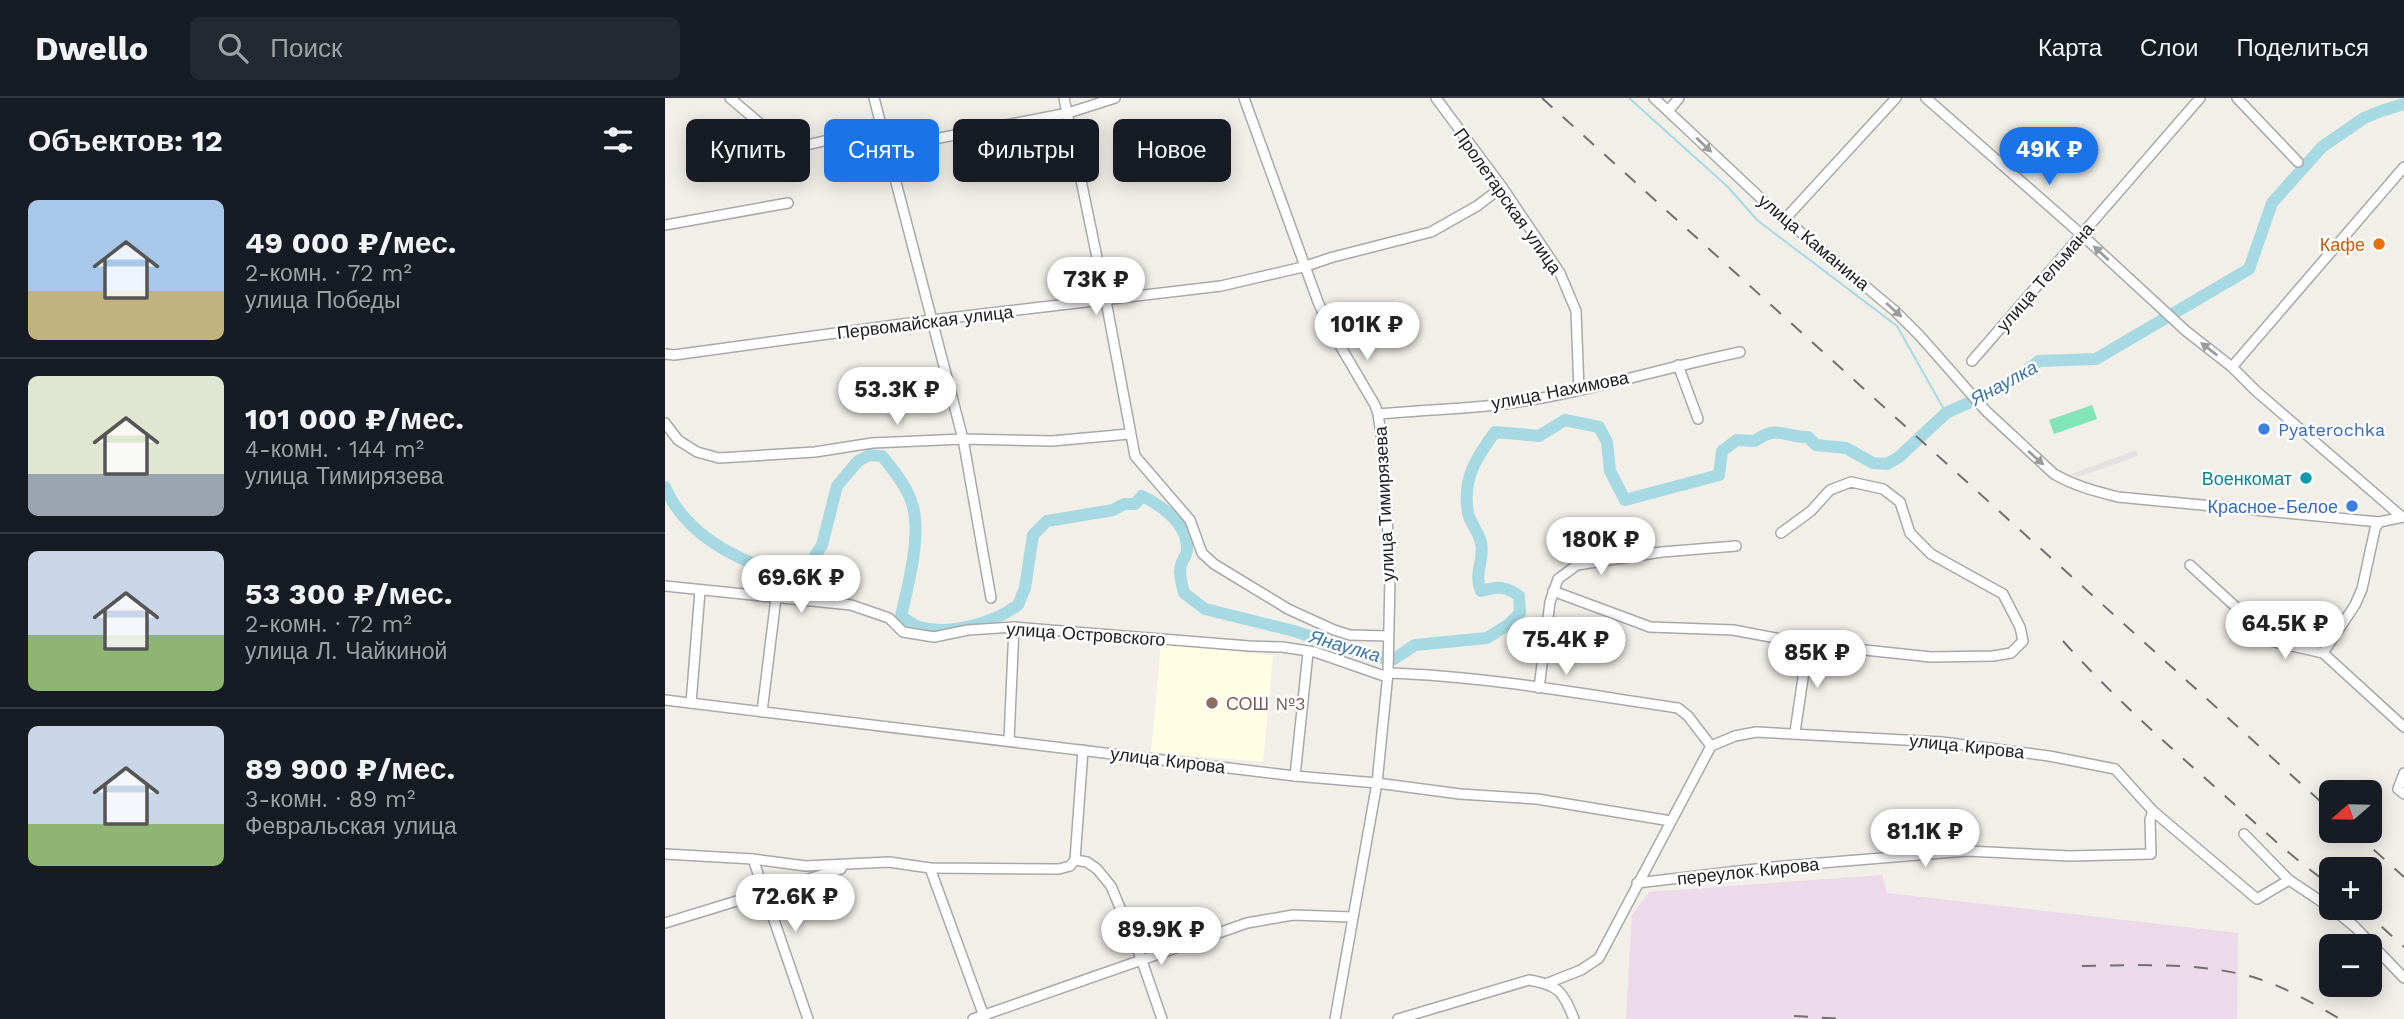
<!DOCTYPE html>
<html lang="ru">
<head>
<meta charset="utf-8">
<style>
	body { margin:0; font-family:"Work Sans",sans-serif; background:#242831; color:#f1f3f6; height:100vh; display:flex; flex-direction:column; font-size:26px; white-space:nowrap }
	* { box-sizing:border-box; margin:0 }
	p { font-size:23px; color:#9ea1a6 }
	.icon { flex:none; width:38px; height:38px; fill:none; stroke:currentColor; stroke-width:2; stroke-linecap:round; stroke-linejoin:round }
	.map { position:relative; flex:1; overflow:hidden }
	.drawer { display:flex; flex-direction:column; background:#171b24; width:665px }
	.drawer>* { flex:none }
	.top-card { position:absolute; left:21px; top:21px; width:665px; height:63px; display:flex; gap:14px }
	.needle { width:46px; rotate:250deg }
	.tools { position:absolute; left:1654px; top:682px; display:grid; gap:14px }
	.tools a { display:grid; place-items:center; width:63px; height:63px; border-radius:10px; background:#171b24; box-shadow:0 4px 18px #0003; font-size:35px }
	.price { position:absolute; translate:-50% -60px; padding:0 16px; border-radius:24px; background:#fff; color:#222; font-size:23px; line-height:46px; filter:drop-shadow(0 2px 4px #0008) }
	.price::after { content:''; position:absolute; left:50%; top:42px; width:21px; height:16px; margin-left:-10px; background:inherit; clip-path:polygon(0 0,100% 0,50% 100%) }
	.price.current { background:#1a73e8; color:#fff }
	ul { padding:0; list-style:none }
	li { display:flex; align-items:center; gap:21px; height:175px; padding:0 28px }
	li+li { border-top:2px solid #363941 }
	li span { display:grid; place-items:center; flex:none; width:196px; height:140px; border-radius:10px; color:#555 }
	li>.icon { margin-inline-start:auto }
	span .icon { width:84px; height:84px; fill:#fffc; stroke-width:1 }
	li b { font-size:30px }
	h2 { display:flex; justify-content:space-between; align-items:center; height:84px; padding:0 28px; font-size:30px }
	.chip { padding:0 24px; border-radius:10px; background:#171b24; box-shadow:0 4px 18px #0003; font-size:24px; line-height:63px }
	.chip.current { background:#1a73e8; color:#fff }
	header { display:flex; align-items:center; gap:42px; box-sizing:border-box; height:98px; padding:0 35px; background:#171b24; border-bottom:2px solid #363941 }
	header strong { font-size:33px }
	nav { display:flex; gap:38px; margin-inline-start:auto; font-size:24px }
	.search { width:490px; height:63px; background:#242831; display:flex; align-items:center; gap:18px; box-sizing:border-box; padding:0 24px; border-radius:10px; color:#9ea1a6; font-size:26px }
	main { display:flex; flex:1; min-height:0 }
	.map>svg:first-child { display:block }
	.industrial { fill:#ecd9ea }
	.education { fill:#fffde4 }
	.pitch { fill:#82e5b7 }
	.parking { fill:#e2e2e2 }
	.lines { fill:none; stroke-linecap:round; stroke-linejoin:round }
	.stream { stroke:#a6d9e2; stroke-width:2 }
	.river { stroke:#a6d9e2; stroke-width:12 }
	.minor-casing { stroke:#a9a9a9; stroke-width:12 }
	.minor { stroke:#fff; stroke-width:9 }
	.rail { stroke:#707070; stroke-width:2; stroke-dasharray:14 14; stroke-linecap:butt }
	.oneway { fill:#9c9c9c }
	.food-dot { fill:#e8710a; stroke:#fff; stroke-width:2.5 }
	.shop-dot { fill:#3f7fe0; stroke:#fff; stroke-width:2.5 }
	.culture-dot { fill:#0f9aa8; stroke:#fff; stroke-width:2.5 }
	.education-dot { fill:#8d6e63; stroke:#fff; stroke-width:2.5 }
	.labels { text-anchor:middle; dominant-baseline:central; stroke-width:5; stroke-linejoin:round; paint-order:stroke }
	.street-label { font-size:18px; fill:#222; stroke:#fff }
	.food-label { font-size:18px; fill:#c56008; stroke:#fff; text-anchor:end }
	.shop-label { font-size:18px; fill:#366cbe; stroke:#fff; text-anchor:start }
	.culture-label { font-size:18px; fill:#0d838f; stroke:#fff; text-anchor:end }
	.education-label { font-size:18px; fill:#785e54; stroke:#fff; text-anchor:start }
	.water-label { font-size:19px; font-style:italic; fill:#3f779f; stroke:#fff }
</style>
</head>
<body>
<header>
<strong>Dwello</strong>
<div class="search"><svg class="icon" aria-label="search" viewBox="0 0 24 24"><circle cx="10" cy="10" r="6"/><path d="M15 15l6 6"/></svg>Поиск</div>
<nav><a>Карта</a><a>Слои</a><a>Поделиться</a></nav>
</header>
<main>
<section class="drawer">
<h2>Объектов: 12<svg class="icon" aria-label="filters" viewBox="0 0 24 24"><path d="M4 7h16M4 17h16"/><circle cx="9" cy="7" r="2"/><circle cx="15" cy="17" r="2"/></svg></h2>
<ul>
<li><span style="background:linear-gradient(#a9c7e8 65%,#c2b280 0)"><svg class="icon" aria-label="home" viewBox="0 0 24 24"><path d="M3 11l9-7 9 7M6 9v11h12V9"/></svg></span><div><b>49 000 ₽/мес.</b><p>2-комн. · 72 m²</p><p>улица Победы</p></div></li>
<li><span style="background:linear-gradient(#dfe7d0 70%,#9aa5b1 0)"><svg class="icon" aria-label="home" viewBox="0 0 24 24"><path d="M3 11l9-7 9 7M6 9v11h12V9"/></svg></span><div><b>101 000 ₽/мес.</b><p>4-комн. · 144 m²</p><p>улица Тимирязева</p></div></li>
<li><span style="background:linear-gradient(#c9d6e8 60%,#8fb573 0)"><svg class="icon" aria-label="home" viewBox="0 0 24 24"><path d="M3 11l9-7 9 7M6 9v11h12V9"/></svg></span><div><b>53 300 ₽/мес.</b><p>2-комн. · 72 m²</p><p>улица Л. Чайкиной</p></div></li>
<li><span style="background:linear-gradient(#c9d6e8 70%,#8fb573 0)"><svg class="icon" aria-label="home" viewBox="0 0 24 24"><path d="M3 11l9-7 9 7M6 9v11h12V9"/></svg></span><div><b>89 900 ₽/мес.</b><p>3-комн. · 89 m²</p><p>Февральская улица</p></div></li>
</ul>
</section>
<div class="map">
<svg width="1739" height="921" viewBox="0 0 1739 921">
	<rect width="100%" height="100%" fill="#f2eee8"/>
	<path class="industrial" d="M1217 777 1222 795 1573 835 1572 921H961L967 817 984 794Z"/>
	<path class="education" d="M496 546 608 557 598 664 486 654Z"/>
	<path class="pitch" d="M1427 307 1432 321 1389 336 1384 322Z"/>
	<path class="parking" d="M1471 352 1473 358 1413 379 1406 376Z"/>
	<g class="lines">
		<path class="stream" d="M964 0 1063 89 1092 122 1232 228 1281 315"/>
		<path class="river" d="M0 389C21 438 72 462 120 477L145 466 157 447 172 388 193 363 205 357 217 358C229 373 244 391 248 409 256 439 243 488 236 518 242 522 248 527 254 529 285 538 328 525 353 507L360 490 368 437 382 423 448 412 459 406H470L477 398C497 408 523 426 522 452 522 457 517 462 516 467 513 475 517 486 519 495L540 511 629 533 706 559 729 561 750 547 822 540 844 526 855 515 854 498C841 488 832 488 816 493 808 475 820 462 816 445 814 434 805 425 803 415 797 381 811 360 830 334L874 338 900 322 934 329 942 344 945 373 960 402 1054 377 1057 353 1072 342 1090 343C1112 326 1119 340 1143 339L1151 347 1181 350 1208 365 1222 366 1234 359 1281 315 1339 289 1374 263 1431 261 1584 171 1607 105 1657 49 1699 20 1716 13 1739 6"/>
		<g class="minor-casing">
			<g id="minor">
				<path d="M65 0 119 46 138 48 216 29"/>
				<path d="M209 0 298 341 326 500"/>
				<path d="M399 0 441 203 470 358 525 422 537 455 549 466 623 511 669 532 685 537 723 538"/>
				<path d="M579 0 653 204 667 234 710 307 713 316 719 356 725 479 723 575 712 685 670 921"/>
				<path d="M771 0 837 89 895 175 911 213 914 292"/>
				<path d="M989 0 1103 107 1230 213 1255 238 1321 313 1389 376C1410 388 1430 393 1453 399L1714 424 1739 419"/>
				<path d="M1261 0 1417 137 1521 233 1567 269 1591 293 1737 419"/>
				<path d="M1572 0 1633 64"/>
				<path d="M1003 13 1014 0"/>
				<path d="M223 50 403 15 450 0"/>
				<path d="M1120 121 1231 0"/>
				<path d="M0 127 123 105"/>
				<path d="M0 256 9 257 267 222 556 188 638 169 668 159 766 134 812 108 837 89"/>
				<path d="M1307 263 1535 0"/>
				<path d="M1013 267 1033 321"/>
				<path d="M1567 269 1739 69"/>
				<path d="M713 316C755 312 798 311 840 306 920 295 997 270 1075 254"/>
				<path d="M0 325 13 342 32 354 54 360 150 354 207 345 298 341 387 343 464 336"/>
				<path d="M1525 467 1609 544 1658 555 1739 629"/>
				<path d="M0 488 186 507 224 520 238 534 269 539 303 532 349 529 584 548 617 549 650 554 722 579"/>
				<path d="M888 493 985 529 1068 532 1143 546 1266 559 1328 558 1346 555 1358 543 1355 529 1338 496 1266 456 1245 435 1235 404 1218 391 1186 384 1165 392 1146 413 1116 435"/>
				<path d="M1658 555 1690 507 1697 491 1710 431 1714 424"/>
				<path d="M723 575C820 578 917 596 1013 610L1023 618 1046 648"/>
				<path d="M874 590 885 504 893 481 912 467 997 454 1071 448"/>
				<path d="M0 602 630 678 712 685 795 696 872 701 1006 723"/>
				<path d="M26 605 35 493"/>
				<path d="M97 614 111 500"/>
				<path d="M1130 634 1143 546"/>
				<path d="M344 642 349 529"/>
				<path d="M1739 675 1733 691 1739 696"/>
				<path d="M630 678 643 555"/>
				<path d="M1579 736 1624 782 1666 810"/>
				<path d="M0 756 88 761 141 768 224 764 265 770 394 771 405 768 410 762 418 652"/>
				<path d="M88 761 143 921"/>
				<path d="M410 762 422 764 432 771 446 788 476 860 497 921"/>
				<path d="M265 770 320 921"/>
				<path d="M972 785 1108 769 1302 753 1405 758 1486 756 1485 722 1488 713"/>
				<path d="M1667 810 1690 829 1739 880"/>
				<path d="M0 825 176 771"/>
				<path d="M883 885 916 872 934 860 1046 648 1070 638 1091 634 1277 644 1384 658 1450 671 1488 713 1592 801 1624 782"/>
				<path d="M308 921 582 825 628 817 687 819"/>
				<path d="M733 921 864 882C894 887 898 894 909 921"/>
			</g>
		</g>
		<use href="#minor" class="minor"/>
		<g class="rail">
			<path d="M877 0 1666 713"/>
			<path d="M1398 543C1448 599 1504 648 1560 698 1594 728 1628 761 1666 787"/>
			<path d="M1688 733 1739 779"/>
			<path d="M1696 810 1739 849"/>
			<path d="M1417 868C1475 867 1532 864 1588 879 1618 888 1648 905 1675 921"/>
			<path d="M1129 918 1179 921"/>
		</g>
	</g>
	<defs><path id="oneway-solid" d="M-6-.8H1V-3.2L6.5 0L1 3.2V.8H-6Z" transform="scale(1.75)"/></defs>
	<g class="oneway">
		<use href="#oneway-solid" transform="translate(1039 47) rotate(43)"/>
		<use href="#oneway-solid" transform="translate(1436 155) rotate(-137)"/>
		<use href="#oneway-solid" transform="translate(1229 212) rotate(42)"/>
		<use href="#oneway-solid" transform="translate(1544 251) rotate(-142)"/>
		<use href="#oneway-solid" transform="translate(1371 360) rotate(42)"/>
	</g>
	<circle class="food-dot" cx="1714" cy="146" r="7"/>
	<g class="shop-dot">
		<circle cx="1599" cy="331" r="7"/>
		<circle cx="1687" cy="408" r="7"/>
	</g>
	<circle class="culture-dot" cx="1641" cy="380" r="7"/>
	<circle class="education-dot" cx="547" cy="605" r="7"/>
	<g class="labels">
		<g class="street-label">
			<text transform="translate(843 103) rotate(55)">Пролетарская улица</text>
			<text transform="translate(1149 144) rotate(40)">улица Каманина</text>
			<text transform="translate(1380 179) rotate(-49)">улица Тельмана</text>
			<text transform="translate(260 224) rotate(-7)">Первомайская улица</text>
			<text transform="translate(895 292) rotate(-11)">улица Нахимова</text>
			<text transform="translate(719 406) rotate(-93)">улица Тимирязева</text>
			<text transform="translate(421 536) rotate(4)">улица Островского</text>
			<text transform="translate(1302 648) rotate(6)">улица Кирова</text>
			<text transform="translate(503 662) rotate(7)">улица Кирова</text>
			<text transform="translate(1083 773) rotate(-6)">переулок Кирова</text>
		</g>
		<g class="food-label">
			<text x="1700" y="146">Кафе</text>
		</g>
		<g class="shop-label">
			<text x="1613" y="331">Pyaterochka</text>
			<text x="1673" y="408" text-anchor="end">Красное-Белое</text>
		</g>
		<g class="culture-label">
			<text x="1627" y="380">Военкомат</text>
		</g>
		<g class="education-label">
			<text x="561" y="605">СОШ №3</text>
		</g>
		<g class="water-label">
			<text transform="translate(1339 285) rotate(-29)">Янаулка</text>
			<text transform="translate(680 548) rotate(16)">Янаулка</text>
		</g>
	</g>
</svg>
<div class="tools">
<a><svg class="needle" viewBox="-14 -14 28 28"><path d="M0-13l5 13h-10z" fill="#e53935"/><path d="M0 13l5-13h-10z" fill="#9ea1a6"/></svg></a>
<a>+</a>
<a>−</a>
</div>
<b class="price current" style="left:1384px;top:89px">49K ₽</b>
<b class="price" style="left:431px;top:219px">73K ₽</b>
<b class="price" style="left:702px;top:264px">101K ₽</b>
<b class="price" style="left:232px;top:329px">53.3K ₽</b>
<b class="price" style="left:936px;top:479px">180K ₽</b>
<b class="price" style="left:136px;top:517px">69.6K ₽</b>
<b class="price" style="left:1620px;top:563px">64.5K ₽</b>
<b class="price" style="left:901px;top:579px">75.4K ₽</b>
<b class="price" style="left:1152px;top:592px">85K ₽</b>
<b class="price" style="left:1260px;top:771px">81.1K ₽</b>
<b class="price" style="left:130px;top:836px">72.6K ₽</b>
<b class="price" style="left:496px;top:869px">89.9K ₽</b>
<div class="top-card">
<a class="chip">Купить</a>
<a class="chip current">Снять</a>
<a class="chip">Фильтры</a>
<a class="chip">Новое</a>
</div>
</div>
</main>
</body>
</html>
